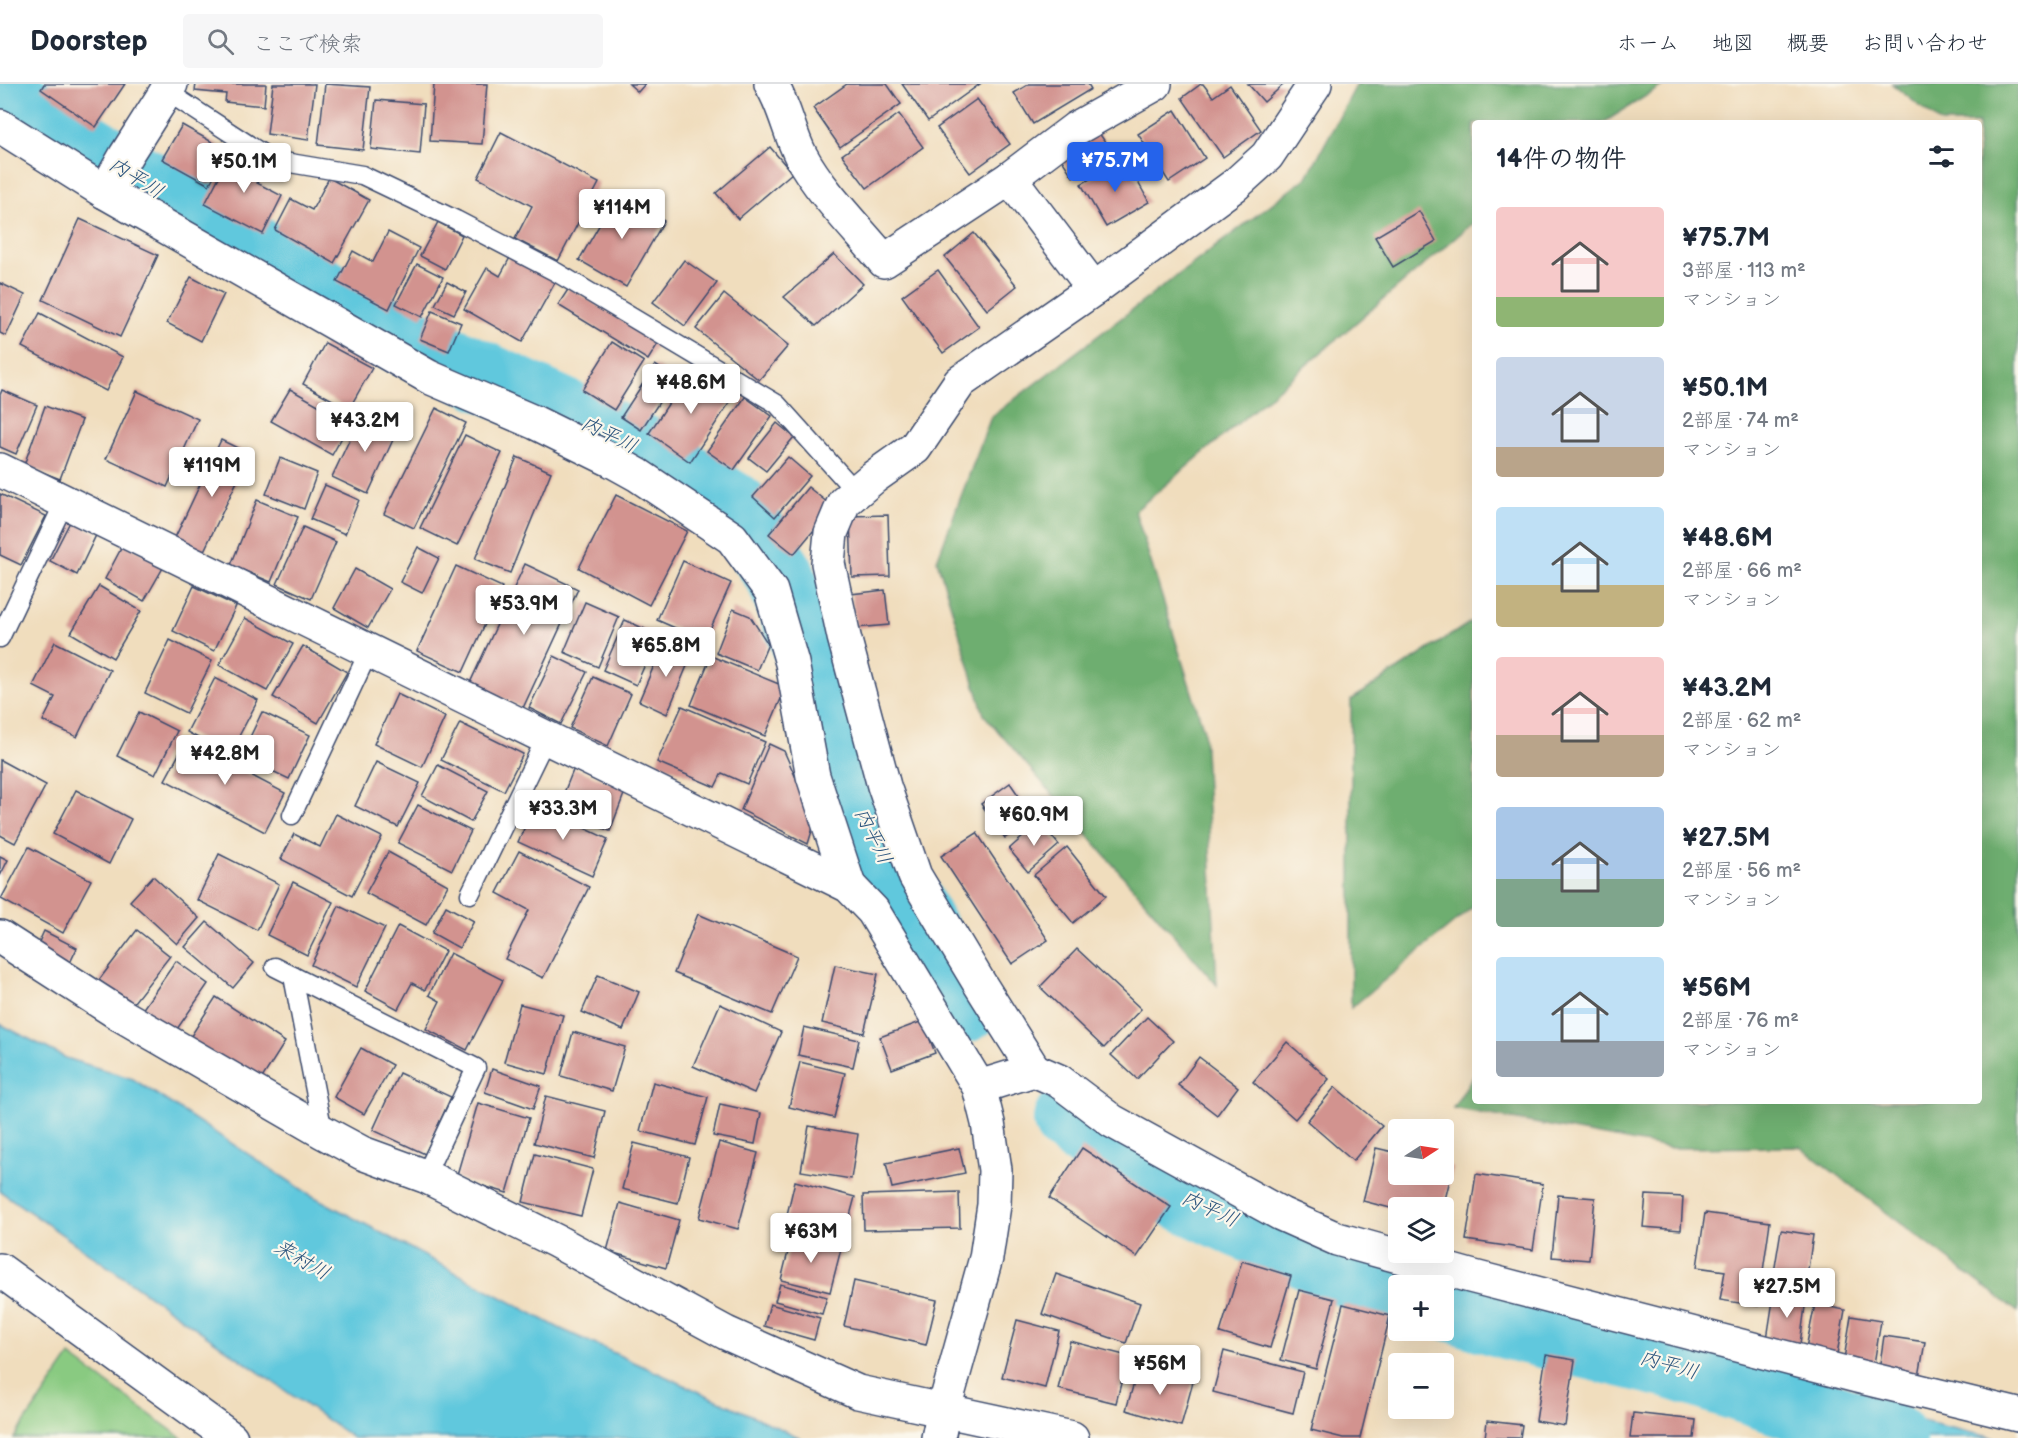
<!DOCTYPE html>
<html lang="ja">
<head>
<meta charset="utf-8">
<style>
	body { margin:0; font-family:"Balsamiq Sans","Klee One",sans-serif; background:#f6f6f7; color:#1f2937; height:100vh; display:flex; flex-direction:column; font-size:22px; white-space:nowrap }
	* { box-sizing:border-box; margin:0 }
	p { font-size:20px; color:#747a83 }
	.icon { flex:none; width:33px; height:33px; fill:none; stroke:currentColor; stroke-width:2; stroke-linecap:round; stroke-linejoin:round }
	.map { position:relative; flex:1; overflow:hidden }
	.drawer { position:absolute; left:1472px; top:36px; width:510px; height:984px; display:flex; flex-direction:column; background:#fff; border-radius:6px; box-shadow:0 6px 24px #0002 }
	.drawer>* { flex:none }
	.needle { width:39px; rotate:78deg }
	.fabs { position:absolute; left:1388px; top:1035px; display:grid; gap:12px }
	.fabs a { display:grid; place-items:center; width:66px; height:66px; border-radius:6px; background:#fff; box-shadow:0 6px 24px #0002; font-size:30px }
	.price { position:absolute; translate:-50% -51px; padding:0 14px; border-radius:6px; background:#fff; color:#222; font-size:20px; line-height:39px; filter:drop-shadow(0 2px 3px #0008) }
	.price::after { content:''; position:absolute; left:50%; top:36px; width:18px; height:14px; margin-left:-9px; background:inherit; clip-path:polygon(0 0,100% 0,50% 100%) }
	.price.selected { background:#2563eb; color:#fff }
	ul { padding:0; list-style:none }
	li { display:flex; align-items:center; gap:18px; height:150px; padding:0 24px }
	li span { display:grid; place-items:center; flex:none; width:168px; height:120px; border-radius:6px; color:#555 }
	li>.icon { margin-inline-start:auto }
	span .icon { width:72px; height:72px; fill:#fffc; stroke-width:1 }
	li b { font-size:26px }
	h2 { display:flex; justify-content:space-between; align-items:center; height:72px; padding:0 24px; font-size:26px }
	header { display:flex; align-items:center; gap:36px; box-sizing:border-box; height:84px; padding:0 30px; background:#fff; border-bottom:2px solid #e0e1e3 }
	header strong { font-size:28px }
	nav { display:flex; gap:33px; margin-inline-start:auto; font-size:21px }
	.search { width:420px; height:54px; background:#f6f6f7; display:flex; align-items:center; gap:15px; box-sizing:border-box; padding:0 21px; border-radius:6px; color:#747a83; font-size:22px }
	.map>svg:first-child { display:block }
	.green { fill:#89ca81; stroke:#527c70; stroke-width:1.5 }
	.forest { fill:#6eae6f; stroke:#446e66; stroke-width:1.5 }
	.water { fill:#60c8dd; stroke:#3e7c9e; stroke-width:1.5 }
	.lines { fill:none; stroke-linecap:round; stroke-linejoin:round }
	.river { stroke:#60c8dd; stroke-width:70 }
	.building { fill:#d2938f }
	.lane-casing { stroke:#3b496c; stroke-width:21 }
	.street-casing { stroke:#3b496c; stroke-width:36 }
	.lane { stroke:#fff; stroke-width:18 }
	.street { stroke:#fff; stroke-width:33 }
	.labels { text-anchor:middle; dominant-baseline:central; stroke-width:4.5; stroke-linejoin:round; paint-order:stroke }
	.water-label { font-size:20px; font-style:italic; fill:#2c557e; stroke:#fbf7ec }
</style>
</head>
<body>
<header>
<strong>Doorstep</strong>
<div class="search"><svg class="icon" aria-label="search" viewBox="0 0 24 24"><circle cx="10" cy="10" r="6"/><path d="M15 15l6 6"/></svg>ここで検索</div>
<nav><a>ホーム</a><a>地図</a><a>概要</a><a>お問い合わせ</a></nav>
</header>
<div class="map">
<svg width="2018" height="1354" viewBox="0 0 2018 1354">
	<rect width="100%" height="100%" fill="#fbf7ec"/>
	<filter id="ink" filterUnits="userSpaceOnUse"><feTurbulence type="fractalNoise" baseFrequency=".0167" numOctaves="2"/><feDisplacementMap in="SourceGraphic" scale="12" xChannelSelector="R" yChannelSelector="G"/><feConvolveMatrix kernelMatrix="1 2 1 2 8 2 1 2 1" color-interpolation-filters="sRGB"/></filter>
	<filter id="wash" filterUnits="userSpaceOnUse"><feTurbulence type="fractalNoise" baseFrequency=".008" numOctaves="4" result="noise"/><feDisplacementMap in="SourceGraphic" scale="24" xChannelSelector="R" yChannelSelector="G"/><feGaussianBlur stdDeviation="1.35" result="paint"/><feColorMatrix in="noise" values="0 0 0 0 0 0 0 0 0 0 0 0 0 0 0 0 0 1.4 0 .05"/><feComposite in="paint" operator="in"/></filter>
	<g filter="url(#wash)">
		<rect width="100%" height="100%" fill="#f0ddbd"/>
		<path class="green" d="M70 1272 182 1354H14Z"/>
		<g class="forest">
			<path d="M1357 0H1665L1603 39H1474V138L1135 427 1204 647 1217 901 984 631 937 476 991 333 1307 93Z"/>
			<path d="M1892 0H2018V1228L1800 1063 1669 1064 1453 1024 1474 991V1017H1978V39H1941Z"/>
			<path d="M1474 536V822L1351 924V616Z"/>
		</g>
		<g class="water">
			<path d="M0 940 66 974 133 995 309 1110 559 1244 801 1354H353L0 1107Z"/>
			<path d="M1568 1230 1671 1266 1720 1289 1994 1354H1827L1770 1330 1696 1293 1564 1248Z"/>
		</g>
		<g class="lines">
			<g class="river">
				<path d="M0 10 387 248 639 364 736 425 780 491 810 571 861 731 965 924"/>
				<path d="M1068 1036 1143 1094 1362 1195 1398 1206"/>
				<path d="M1443 1220 1509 1241 1674 1281 1892 1354"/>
			</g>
		</g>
		<g id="blocks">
			<g class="building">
				<path d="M44 0H125L96 43 41 5Z"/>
				<path d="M196 0H266L264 22 225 18 226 10 195 7Z"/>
				<path d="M273 0H315L308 56 267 50Z"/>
				<path d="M325 0 370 3 363 66 318 61Z"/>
				<path d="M434 0H487L482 60 430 57Z"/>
				<path d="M629 0H645L638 8Z"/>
				<path d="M847 0H887L901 20 840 63 813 24Z"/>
				<path d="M902 0H980L928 37Z"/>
				<path d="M1029 0H1088L1091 5 1033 40 1014 9Z"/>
				<path d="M1201 0H1203L1213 13 1230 1 1261 46 1223 73 1182 14Z"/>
				<path d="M1248 0H1284L1264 18Z"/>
				<path d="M977 15 1010 60 970 89 937 44Z"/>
				<path d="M376 16 424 20 420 70 371 65Z"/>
				<path d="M1175 26 1205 74 1169 98 1138 50Z"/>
				<path d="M899 30 923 63 867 104 842 71Z"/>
				<path d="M182 41 228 67 209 101 162 75Z"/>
				<path d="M501 48 599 99 558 177 515 155 532 122 478 94Z"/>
				<path d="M1099 49 1112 68 1073 93 1060 73Z"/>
				<path d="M770 63 792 89 738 135 716 109Z"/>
				<path d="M233 66 265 83 257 99 282 112 263 150 205 120Z"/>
				<path d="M1125 75 1149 118 1106 143 1081 100Z"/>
				<path d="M329 94 369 116 334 179 275 146 291 115 312 126Z"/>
				<path d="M618 109 664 137 626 203 579 176Z"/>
				<path d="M1419 127 1436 157 1393 183 1375 153Z"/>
				<path d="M80 135 158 171 120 253 43 216Z"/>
				<path d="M438 138 462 151 445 185 420 172Z"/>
				<path d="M388 148 419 164 389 225 337 198 353 167 373 178Z"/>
				<path d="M974 149 1017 202 987 226 945 173Z"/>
				<path d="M512 170 557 195 522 258 464 225 487 184 500 192Z"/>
				<path d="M834 170 863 200 816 242 784 213Z"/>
				<path d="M684 176 717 199 685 242 653 218Z"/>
				<path d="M417 180 443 193 422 233 396 220Z"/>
				<path d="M938 186 979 243 943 269 902 212Z"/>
				<path d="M191 193 224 210 201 257 167 239Z"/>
				<path d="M447 198 466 208 454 230 435 221Z"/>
				<path d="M0 199 25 211 6 252 0 249Z"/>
				<path d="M569 204 659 258 648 276 558 221Z"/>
				<path d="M724 210 788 262 759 296 696 245Z"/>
				<path d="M432 227 461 239 449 267 420 255Z"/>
				<path d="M40 229 123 273 106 307 22 263Z"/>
				<path d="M612 258 644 278 614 326 582 306Z"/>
				<path d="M325 259 372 284 349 325 303 300Z"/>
				<path d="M655 281 675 294 641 346 621 333Z"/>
				<path d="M692 284 734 312 690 378 649 349Z"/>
				<path d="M290 305 350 339 332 371 271 337Z"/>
				<path d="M2 306 37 321 16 370 0 363V311Z"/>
				<path d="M137 307 198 335 167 403 106 375Z"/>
				<path d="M745 313 772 332 734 386 707 367Z"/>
				<path d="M45 322 82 336 60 395 24 381Z"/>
				<path d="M436 324 466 339 414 444 384 430Z"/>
				<path d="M362 329 398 345 368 410 332 393Z"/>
				<path d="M777 339 794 353 766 387 749 374Z"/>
				<path d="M465 351 502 369 457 462 420 444Z"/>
				<path d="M221 356 250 370 202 471 173 458Z"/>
				<path d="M517 373 551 388 510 489 475 475Z"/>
				<path d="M788 373 810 392 775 433 753 413Z"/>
				<path d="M280 374 317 389 304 425 266 410Z"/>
				<path d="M325 401 359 416 345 450 310 435Z"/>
				<path d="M808 403 833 423 794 470 769 450Z"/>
				<path d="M0 410 46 432 21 481 0 471Z"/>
				<path d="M616 411 687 447 649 521 579 484Z"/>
				<path d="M257 416 298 433 271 498 231 481Z"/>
				<path d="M888 431 890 492 852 493 850 432Z"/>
				<path d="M71 436 97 449 77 491 50 477Z"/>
				<path d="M303 443 336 458 311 515 277 500Z"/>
				<path d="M124 459 164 482 144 517 105 495Z"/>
				<path d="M418 463 439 474 422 509 400 498Z"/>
				<path d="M683 477 731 499 705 557 657 536Z"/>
				<path d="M525 480 578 505 523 624 470 599Z"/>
				<path d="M456 482 502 503 463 588 417 567Z"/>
				<path d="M355 485 390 505 368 544 334 524Z"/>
				<path d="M99 502 141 527 113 574 71 549Z"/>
				<path d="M194 502 236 522 214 567 173 547Z"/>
				<path d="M885 506 889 541 856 544 851 510Z"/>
				<path d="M585 518 619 533 598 583 564 568Z"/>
				<path d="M733 525 750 532 768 560 757 586 716 569Z"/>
				<path d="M245 534 293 560 267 607 219 581Z"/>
				<path d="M625 536 658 551 636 601 603 586Z"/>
				<path d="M170 556 212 577 186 629 145 609Z"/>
				<path d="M55 558 110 586 77 653 43 637 55 613 33 602Z"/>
				<path d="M664 558 692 570 667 630 639 617Z"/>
				<path d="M303 562 347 588 318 639 273 613Z"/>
				<path d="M554 572 587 588 561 640 529 624Z"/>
				<path d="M711 572 786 603 765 652 691 621Z"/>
				<path d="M593 593 631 610 608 662 570 644Z"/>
				<path d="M215 594 258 616 229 671 187 648Z"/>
				<path d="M397 610 445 633 422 683 374 660Z"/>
				<path d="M682 622 765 658 747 700 722 689 715 703 657 678Z"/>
				<path d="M139 628 177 647 155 691 117 672Z"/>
				<path d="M262 628 310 651 289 695 241 672Z"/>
				<path d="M460 639 523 670 504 707 441 676Z"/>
				<path d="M186 657 285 709 265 748 165 696Z"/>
				<path d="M769 660 784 667 815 737 808 760 741 726Z"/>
				<path d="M0 676 46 701 15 759 0 751Z"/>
				<path d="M376 678 420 699 398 743 355 722Z"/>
				<path d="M438 681 488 707 471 738 422 712Z"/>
				<path d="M574 684 626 705 610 747 557 726Z"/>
				<path d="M1010 699 1034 734 1005 754 981 720Z"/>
				<path d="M76 706 131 735 109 780 53 750Z"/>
				<path d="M418 721 471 747 452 786 398 759Z"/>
				<path d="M535 721 608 755 592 792 518 758Z"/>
				<path d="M336 730 382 753 352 812 281 775 294 750 320 763Z"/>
				<path d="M1040 738 1059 761 1028 788 1009 765Z"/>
				<path d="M977 749 1048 856 1012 880 941 772Z"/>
				<path d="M29 763 91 796 63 849 1 815Z"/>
				<path d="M1067 763 1106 812 1073 839 1034 791Z"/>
				<path d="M519 767 589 803 543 894 505 875 529 826 497 809Z"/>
				<path d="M388 768 448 801 426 841 366 809Z"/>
				<path d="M219 770 279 800 257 846 197 816Z"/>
				<path d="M0 772 8 776 0 792Z"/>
				<path d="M153 792 199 834 177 860 130 817Z"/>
				<path d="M293 798 333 818 307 871 267 851Z"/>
				<path d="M339 822 385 844 356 903 311 881Z"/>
				<path d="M446 822 474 837 459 864 432 849Z"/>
				<path d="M698 830 797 872 772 930 674 889Z"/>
				<path d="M207 838 254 879 233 904 185 863Z"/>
				<path d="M398 842 445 867 425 906 412 899 398 925 365 907Z"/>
				<path d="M137 846 170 872 131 922 99 896Z"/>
				<path d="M44 847 77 864 67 885 34 869Z"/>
				<path d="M1077 865 1141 925 1104 964 1040 903Z"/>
				<path d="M450 869 503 896 467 966 426 945 440 917 429 911Z"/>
				<path d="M176 877 208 900 175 948 142 926Z"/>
				<path d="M835 881 878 890 864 949 822 939Z"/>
				<path d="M598 891 639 908 623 946 582 928Z"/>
				<path d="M216 913 285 958 259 999 189 955Z"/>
				<path d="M520 920 563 931 547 990 504 978Z"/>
				<path d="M720 920 781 948 754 1009 693 982Z"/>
				<path d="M1147 933 1173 957 1137 995 1111 971Z"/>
				<path d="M923 937 935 969 892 985 880 953Z"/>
				<path d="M804 943 859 956 853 983 798 971Z"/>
				<path d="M573 948 625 963 612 1007 561 992Z"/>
				<path d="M1287 958 1329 995 1295 1035 1253 998Z"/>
				<path d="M361 964 392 981 364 1030 334 1013Z"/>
				<path d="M1199 973 1238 1003 1217 1031 1178 1001Z"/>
				<path d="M800 978 845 989 834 1034 789 1023Z"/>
				<path d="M492 985 541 1002 533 1025 485 1008Z"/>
				<path d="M399 989 451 1013 425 1070 373 1046Z"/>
				<path d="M653 998 708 1013 695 1061 640 1047Z"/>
				<path d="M1335 1003 1382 1042 1353 1077 1307 1037Z"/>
				<path d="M546 1012 605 1027 594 1074 534 1059Z"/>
				<path d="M478 1019 529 1034 507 1109 456 1094Z"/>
				<path d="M720 1020 761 1029 755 1060 713 1052Z"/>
				<path d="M809 1042 858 1050 851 1095 801 1087Z"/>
				<path d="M719 1058 758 1069 738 1145 699 1134Z"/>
				<path d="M634 1059 689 1073 678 1119 622 1105Z"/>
				<path d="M959 1064 965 1089 892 1104 886 1079Z"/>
				<path d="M1082 1064 1171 1123 1137 1173 1049 1114Z"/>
				<path d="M1376 1064 1398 1069V1090H1443V1081L1453 1083 1443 1124H1398V1126L1363 1117Z"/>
				<path d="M535 1070 593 1085 581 1132 523 1118Z"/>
				<path d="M1476 1090 1543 1100 1533 1166 1466 1156Z"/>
				<path d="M795 1097 855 1113 844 1154 785 1139Z"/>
				<path d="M959 1108 960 1144 864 1146 863 1111Z"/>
				<path d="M1558 1111 1595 1114 1589 1176 1552 1173Z"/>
				<path d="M1646 1111 1683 1113 1681 1146 1643 1143Z"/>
				<path d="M620 1119 679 1136 666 1184 607 1167Z"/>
				<path d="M1705 1129 1770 1138 1758 1222 1720 1216 1725 1187 1697 1183Z"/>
				<path d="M1781 1146 1813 1151 1805 1206 1772 1201Z"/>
				<path d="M792 1152 841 1165 830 1208 781 1196Z"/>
				<path d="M1242 1177 1291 1192 1270 1264 1220 1249Z"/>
				<path d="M1056 1190 1140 1219 1126 1259 1042 1230Z"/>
				<path d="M854 1197 937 1216 926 1261 844 1242Z"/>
				<path d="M780 1200 827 1213 822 1230 775 1217Z"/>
				<path d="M1299 1206 1334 1215 1316 1285 1281 1276Z"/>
				<path d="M1774 1210 1806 1215 1800 1260 1767 1255Z"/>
				<path d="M770 1220 820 1234 814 1256 764 1242Z"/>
				<path d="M1343 1220 1390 1232 1360 1354H1343L1311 1346Z"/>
				<path d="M1815 1220 1845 1226 1837 1270 1806 1264Z"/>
				<path d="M1851 1232 1881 1237 1874 1280 1844 1275Z"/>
				<path d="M1017 1236 1059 1247 1045 1304 1002 1293Z"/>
				<path d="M1884 1252 1925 1258 1919 1293 1879 1286Z"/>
				<path d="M1070 1257 1128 1272 1116 1319 1058 1305Z"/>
				<path d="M1224 1267 1303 1288 1293 1329 1213 1308Z"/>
				<path d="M1546 1271 1575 1276 1565 1342 1536 1337Z"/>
				<path d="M1139 1282 1193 1298 1181 1342 1126 1326Z"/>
				<path d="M1633 1329 1696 1336 1694 1354H1630Z"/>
				<path d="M1487 1337 1522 1341 1520 1354H1485Z"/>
			</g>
		</g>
	</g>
	<g filter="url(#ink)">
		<use href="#blocks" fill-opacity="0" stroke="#3b496c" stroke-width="1.5"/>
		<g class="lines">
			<g class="lane-casing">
				<g id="lane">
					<path d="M160 3 272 76 362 91 456 136 556 188 777 320 856 408"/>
					<path d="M0 554 65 417"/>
					<path d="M292 731 369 567"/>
					<path d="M470 810 546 654"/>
					<path d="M275 883 476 984 425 1092"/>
					<path d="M293 892 323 1048"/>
				</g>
			</g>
			<g class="street-casing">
				<g id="street">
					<path d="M771 0C785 22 789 49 801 72 821 109 857 144 884 177L1010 94 1094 205"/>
					<path d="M0 42 105 108 429 293 536 339 611 376 638 391 732 454 771 507 792 579 813 692 849 802"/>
					<path d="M1010 94 1075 45 1155 0"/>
					<path d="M105 108 126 71 171 0"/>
					<path d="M0 386 849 802 873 827 979 1003 988 1039 995 1086 994 1121 986 1174 944 1325 938 1354"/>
					<path d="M0 853 121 931 323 1048 362 1069 425 1092 556 1157 726 1249 858 1308 1072 1354"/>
					<path d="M1034 986 978 897 915 792 884 702 844 553 828 479 831 449 844 418 874 393 915 364 960 298 1094 205 1235 101 1267 72 1315 0"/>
					<path d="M979 1003 1034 986 1059 997 1112 1037 1281 1130 1337 1155 1470 1192 1857 1292 2018 1331"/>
					<path d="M0 1186 231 1354"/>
				</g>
			</g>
			<use href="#lane" class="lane"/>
			<use href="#street" class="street"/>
		</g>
	</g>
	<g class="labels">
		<g class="water-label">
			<text transform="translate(136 94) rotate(32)">内平川</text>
			<text transform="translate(609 351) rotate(26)">内平川</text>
			<text transform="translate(873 752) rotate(64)">内平川</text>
			<text transform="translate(1210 1125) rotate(25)">内平川</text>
			<text transform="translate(302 1176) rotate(30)">来村川</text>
			<text transform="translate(1669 1281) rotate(16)">内平川</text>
		</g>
	</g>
</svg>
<div class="fabs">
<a><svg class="needle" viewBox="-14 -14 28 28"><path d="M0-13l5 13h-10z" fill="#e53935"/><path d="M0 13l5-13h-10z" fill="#747a83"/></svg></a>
<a><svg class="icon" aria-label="layers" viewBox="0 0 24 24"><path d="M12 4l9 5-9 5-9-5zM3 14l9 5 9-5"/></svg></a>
<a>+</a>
<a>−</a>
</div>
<b class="price selected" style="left:1115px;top:109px">¥75.7M</b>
<b class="price" style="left:244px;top:110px">¥50.1M</b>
<b class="price" style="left:622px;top:156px">¥114M</b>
<b class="price" style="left:691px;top:331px">¥48.6M</b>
<b class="price" style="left:365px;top:369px">¥43.2M</b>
<b class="price" style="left:212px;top:414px">¥119M</b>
<b class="price" style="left:524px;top:552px">¥53.9M</b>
<b class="price" style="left:666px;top:594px">¥65.8M</b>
<b class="price" style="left:225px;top:702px">¥42.8M</b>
<b class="price" style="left:563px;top:757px">¥33.3M</b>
<b class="price" style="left:1034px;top:763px">¥60.9M</b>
<b class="price" style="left:811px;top:1180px">¥63M</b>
<b class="price" style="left:1787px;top:1235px">¥27.5M</b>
<b class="price" style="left:1160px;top:1312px">¥56M</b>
<section class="drawer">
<h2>14件の物件<svg class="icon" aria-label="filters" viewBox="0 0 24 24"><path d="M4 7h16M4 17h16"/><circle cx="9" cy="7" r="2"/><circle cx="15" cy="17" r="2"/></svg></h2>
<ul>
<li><span style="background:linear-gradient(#f6c9c9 75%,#8fb573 0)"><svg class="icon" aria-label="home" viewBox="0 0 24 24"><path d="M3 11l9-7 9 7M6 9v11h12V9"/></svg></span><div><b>¥75.7M</b><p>3部屋 · 113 m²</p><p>マンション</p></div></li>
<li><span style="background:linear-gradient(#c9d6e8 75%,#b9a48a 0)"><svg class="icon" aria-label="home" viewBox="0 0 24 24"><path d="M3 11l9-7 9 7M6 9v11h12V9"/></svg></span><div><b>¥50.1M</b><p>2部屋 · 74 m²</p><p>マンション</p></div></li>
<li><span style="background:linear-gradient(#bfe0f5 65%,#c2b280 0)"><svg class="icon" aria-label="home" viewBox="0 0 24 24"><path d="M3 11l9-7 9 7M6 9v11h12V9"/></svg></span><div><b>¥48.6M</b><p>2部屋 · 66 m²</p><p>マンション</p></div></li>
<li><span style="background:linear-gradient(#f6c9c9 65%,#b9a48a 0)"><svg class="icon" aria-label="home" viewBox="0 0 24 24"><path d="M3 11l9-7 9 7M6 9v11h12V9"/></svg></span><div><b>¥43.2M</b><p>2部屋 · 62 m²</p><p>マンション</p></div></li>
<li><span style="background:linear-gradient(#a9c7e8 60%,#7fa58c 0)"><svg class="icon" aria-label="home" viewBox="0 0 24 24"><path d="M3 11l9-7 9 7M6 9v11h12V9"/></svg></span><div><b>¥27.5M</b><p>2部屋 · 56 m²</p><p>マンション</p></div></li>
<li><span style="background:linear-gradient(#bfe0f5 70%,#9aa5b1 0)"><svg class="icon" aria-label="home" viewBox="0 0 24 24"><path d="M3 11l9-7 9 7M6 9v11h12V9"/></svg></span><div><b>¥56M</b><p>2部屋 · 76 m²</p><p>マンション</p></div></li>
</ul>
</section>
</div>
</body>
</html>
